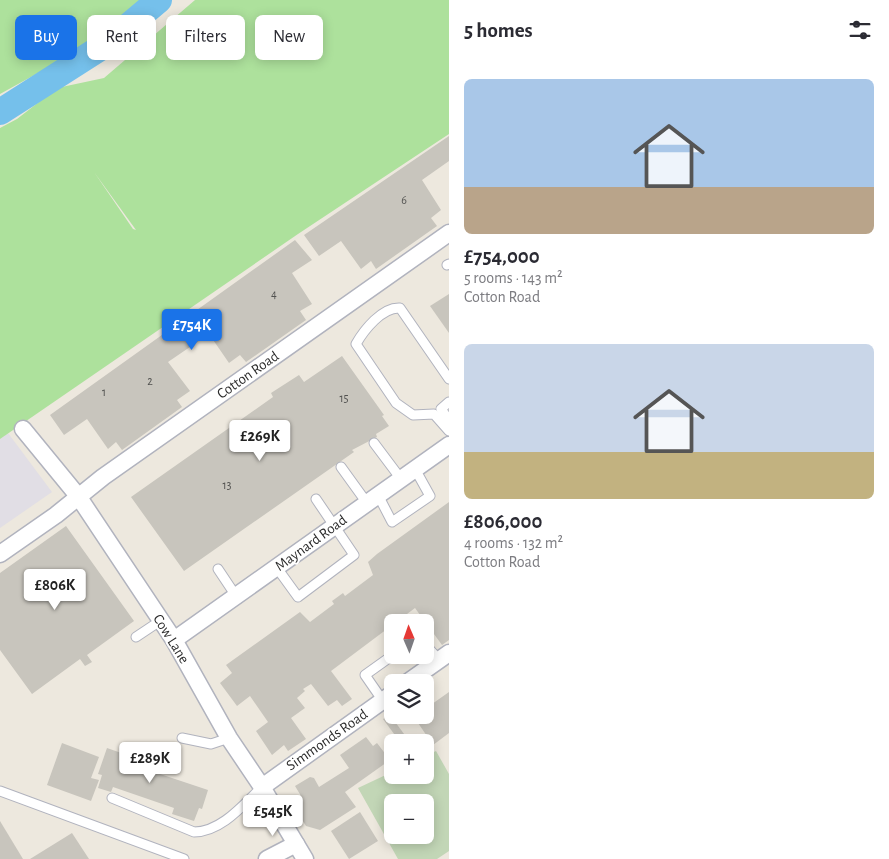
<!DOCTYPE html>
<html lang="en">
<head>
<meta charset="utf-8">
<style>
	body { margin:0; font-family:"Alegreya Sans",sans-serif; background:#f2f2f3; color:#2b2b33; height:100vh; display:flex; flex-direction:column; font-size:19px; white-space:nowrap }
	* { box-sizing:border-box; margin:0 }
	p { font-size:16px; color:#7c7c81 }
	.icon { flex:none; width:28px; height:28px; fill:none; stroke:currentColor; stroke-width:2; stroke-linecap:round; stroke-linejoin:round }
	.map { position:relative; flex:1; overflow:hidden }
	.side { display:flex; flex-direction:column; background:#fff; width:440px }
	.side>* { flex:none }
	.guide { position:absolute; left:15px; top:15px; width:359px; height:45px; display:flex; gap:10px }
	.needle { width:32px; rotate:358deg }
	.fabs { position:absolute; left:384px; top:614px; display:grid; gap:10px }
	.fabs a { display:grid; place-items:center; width:50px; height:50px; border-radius:8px; background:#fff; box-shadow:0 2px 12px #0003; font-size:25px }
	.price { position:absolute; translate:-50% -42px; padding:0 11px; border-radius:5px; background:#fff; color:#222; font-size:16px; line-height:32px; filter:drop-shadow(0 1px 2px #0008) }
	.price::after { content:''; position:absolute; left:50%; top:30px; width:15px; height:11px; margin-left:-8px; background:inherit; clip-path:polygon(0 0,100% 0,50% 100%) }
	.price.selected { background:#1a73e8; color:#fff }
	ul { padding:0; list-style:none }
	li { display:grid; align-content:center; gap:10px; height:265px; padding:0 15px }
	li span { display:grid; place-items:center; height:155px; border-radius:8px; color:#555 }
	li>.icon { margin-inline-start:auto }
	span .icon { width:90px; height:90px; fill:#fffc; stroke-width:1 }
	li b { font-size:21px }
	h2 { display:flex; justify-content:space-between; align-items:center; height:60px; padding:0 15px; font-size:21px }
	.tag { padding:0 18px; border-radius:8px; background:#fff; box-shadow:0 2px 12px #0003; font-size:18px; line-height:45px }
	.tag.selected { background:#1a73e8; color:#fff }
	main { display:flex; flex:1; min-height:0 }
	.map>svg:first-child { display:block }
	.industrial { fill:#e1dee5 }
	.green { fill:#ade19c; fill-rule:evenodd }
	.cemetery { fill:#c2d6b6; fill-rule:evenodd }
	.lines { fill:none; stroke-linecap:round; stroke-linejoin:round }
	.river { stroke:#75c0eb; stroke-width:26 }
	.building { fill:#c8c5bd }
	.lane-casing { stroke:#b1b3be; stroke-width:11 }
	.street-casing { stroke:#b1b3be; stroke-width:19 }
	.lane { stroke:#fff; stroke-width:9 }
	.street { stroke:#fff; stroke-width:16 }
	.labels { text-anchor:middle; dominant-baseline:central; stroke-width:4; stroke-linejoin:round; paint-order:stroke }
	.number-label { font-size:12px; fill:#525250 }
	.street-label { font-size:15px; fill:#2b2b2b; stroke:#fff }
</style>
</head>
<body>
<main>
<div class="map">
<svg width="449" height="859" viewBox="0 0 449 859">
	<rect width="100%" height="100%" fill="#ede8de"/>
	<path class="industrial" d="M8 433 52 492 0 528V439Z"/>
	<g class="green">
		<path d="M0 0H149L116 30 0 94Z"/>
		<path d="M195 0H449V134L298 234 0 439V128L17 119 57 88 104 78ZM94 172 136 230 133 229Z"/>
	</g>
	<path class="cemetery" d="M436 751 449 774V851L437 859H398L358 788 392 772V775H425V756ZM392 802H425V835H392Z"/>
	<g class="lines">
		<path class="river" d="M0 112 108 43 159 0"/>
	</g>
	<g class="building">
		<path d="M449 136V161L422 180 441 210 431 218 437 226 376 269 371 261 361 269 341 241 319 256 304 235Z"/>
		<path d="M295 240 312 260 292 273 312 304 300 311 306 320 246 362 240 355 229 363 209 334 187 349 168 362 190 391 177 400 182 407 122 450 116 442 108 449 87 419 64 435 50 415Z"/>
		<path d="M449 294V333L430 306Z"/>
		<path d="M342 356 384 415 382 416 389 426 376 434 377 437 352 450 354 452 184 571 131 497 273 397 271 393 299 375 304 382Z"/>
		<path d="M449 502V640L442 645 415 608 331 671 352 699 342 706 337 700 328 706 311 684 303 689 305 691 297 698 305 708 291 718 306 739 288 751 284 745 272 755 256 731 268 722 250 696 237 706 220 683 232 673 226 665 300 612 310 622 334 604 332 601 343 593 345 596 373 575 368 562 377 554Z"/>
		<path d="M66 526 134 621 87 655 92 662 85 666 80 659 32 694 0 650V573Z"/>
		<path d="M449 692V733L433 745 414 717 425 715V709Z"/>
		<path d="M390 715 410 742H400L383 719Z"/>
		<path d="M366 737 373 746 377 743 390 760 345 792 356 807 320 830 306 826 291 802 301 796 295 786 310 777 314 778 319 787 349 768 340 755Z"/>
		<path d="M62 743 99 757 91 778 99 780 91 801 47 785Z"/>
		<path d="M107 748 147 762 145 769 208 790 202 809 199 808 194 821 172 814 174 808 113 787 111 792 98 788 102 775 98 774Z"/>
		<path d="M360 812 378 841 349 859 331 831Z"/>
		<path d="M0 821 23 859H0Z"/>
		<path d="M72 833 89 859H30Z"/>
	</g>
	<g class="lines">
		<g class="lane-casing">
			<g id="lane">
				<path d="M447 265 449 264"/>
				<path d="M449 379 400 308C382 307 364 330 356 344L396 403 413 415 434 414 449 431"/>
				<path d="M449 402 441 409 449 420"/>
				<path d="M374 443 401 479"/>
				<path d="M341 467 367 503"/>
				<path d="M378 495 392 522 430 496 415 469"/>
				<path d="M277 568 298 597 354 555 316 499"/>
				<path d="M218 569 236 596"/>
				<path d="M136 637 160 621"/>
				<path d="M425 644 439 660"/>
				<path d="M383 701 365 675 393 655"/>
				<path d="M182 738 211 744 229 738"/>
				<path d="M0 791 184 859"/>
				<path d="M112 798 194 832C221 832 243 805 262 787"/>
			</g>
		</g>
		<g class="street-casing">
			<g id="street">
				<path d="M23 429 78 496 174 640 229 738 262 787 305 859"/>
				<path d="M0 554 56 515 103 477 449 233"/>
				<path d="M174 640 449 445"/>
				<path d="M408 682 449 653"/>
				<path d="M262 787 392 694"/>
				<path d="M267 859 296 844"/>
			</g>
		</g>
		<use href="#lane" class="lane"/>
		<use href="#street" class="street"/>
	</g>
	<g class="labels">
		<g class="number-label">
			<text x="404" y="200">6</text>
			<text x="274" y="294">4</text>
			<text x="150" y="381">2</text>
			<text x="104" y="392">1</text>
			<text x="344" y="398">15</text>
			<text x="227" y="485">13</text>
		</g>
		<g class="street-label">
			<text transform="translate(248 375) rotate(-35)">Cotton Road</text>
			<text transform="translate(311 543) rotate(-36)">Maynard Road</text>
			<text transform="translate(171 639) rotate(58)">Cow Lane</text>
			<text transform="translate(327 740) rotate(-35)">Simmonds Road</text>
		</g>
	</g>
</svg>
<div class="fabs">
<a><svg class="needle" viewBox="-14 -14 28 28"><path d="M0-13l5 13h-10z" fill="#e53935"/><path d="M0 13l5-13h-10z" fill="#7c7c81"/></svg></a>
<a><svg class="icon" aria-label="layers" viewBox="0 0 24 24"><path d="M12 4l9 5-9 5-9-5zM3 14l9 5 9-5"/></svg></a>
<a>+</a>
<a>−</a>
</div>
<b class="price selected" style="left:192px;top:351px">£754K</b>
<b class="price" style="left:260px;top:462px">£269K</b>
<b class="price" style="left:55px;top:611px">£806K</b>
<b class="price" style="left:150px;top:784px">£289K</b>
<b class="price" style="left:273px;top:837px">£545K</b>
<div class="guide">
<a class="tag selected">Buy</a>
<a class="tag">Rent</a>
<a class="tag">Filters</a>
<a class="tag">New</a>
</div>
</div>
<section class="side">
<h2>5 homes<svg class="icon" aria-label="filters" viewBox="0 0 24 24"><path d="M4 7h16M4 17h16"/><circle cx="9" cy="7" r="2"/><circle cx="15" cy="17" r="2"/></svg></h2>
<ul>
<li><span style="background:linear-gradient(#a9c7e8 70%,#b9a48a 0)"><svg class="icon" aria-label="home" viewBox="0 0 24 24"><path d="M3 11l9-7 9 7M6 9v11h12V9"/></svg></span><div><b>£754,000</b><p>5 rooms · 143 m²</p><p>Cotton Road</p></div></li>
<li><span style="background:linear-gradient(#c9d6e8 70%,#c2b280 0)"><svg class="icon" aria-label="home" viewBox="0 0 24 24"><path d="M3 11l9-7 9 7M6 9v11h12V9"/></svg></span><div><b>£806,000</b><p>4 rooms · 132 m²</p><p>Cotton Road</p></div></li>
</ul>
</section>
</main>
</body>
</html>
